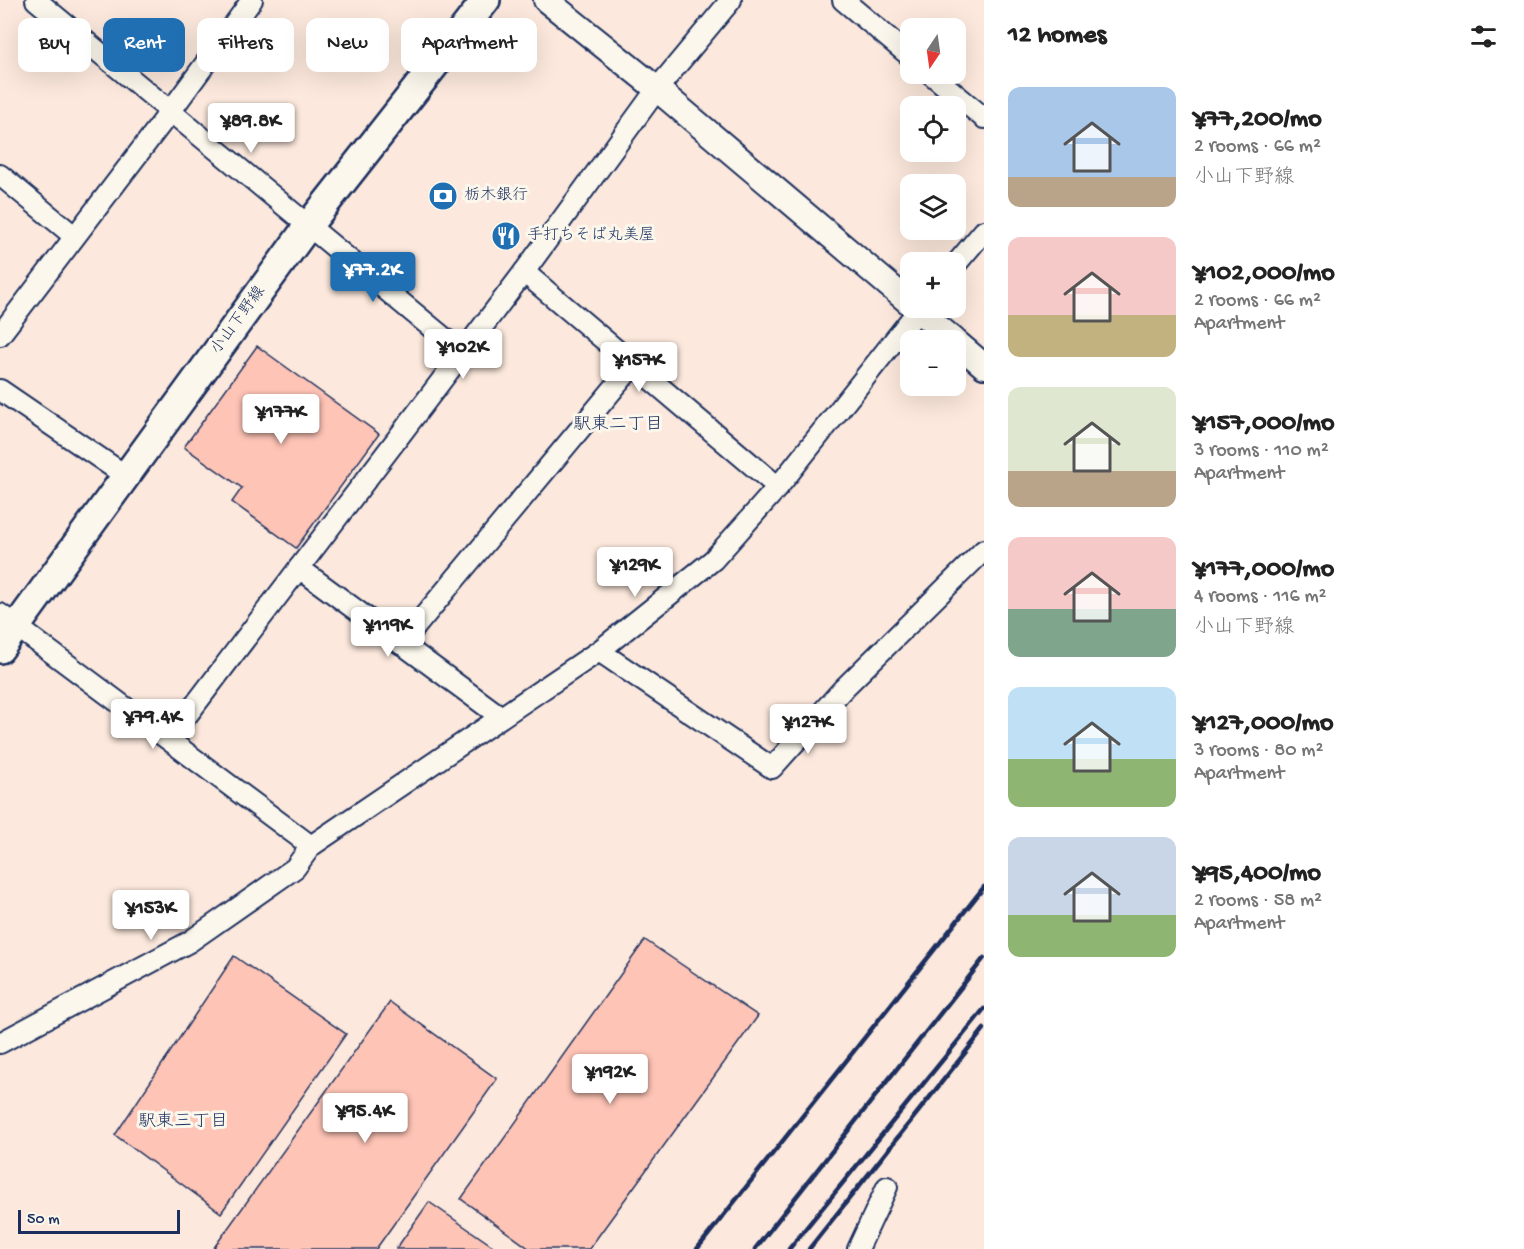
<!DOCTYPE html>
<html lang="en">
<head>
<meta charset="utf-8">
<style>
	body { margin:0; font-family:"Gochi Hand","Klee One",sans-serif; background:#f6f6f6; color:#222; height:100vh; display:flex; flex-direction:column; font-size:22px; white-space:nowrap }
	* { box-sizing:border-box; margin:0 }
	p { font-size:20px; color:#767676 }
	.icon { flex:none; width:33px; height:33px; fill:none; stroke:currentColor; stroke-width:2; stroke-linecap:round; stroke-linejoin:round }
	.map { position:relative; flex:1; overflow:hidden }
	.details { display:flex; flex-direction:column; background:#fff; width:540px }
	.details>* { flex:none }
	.guide { position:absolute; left:18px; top:18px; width:570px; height:54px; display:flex; gap:12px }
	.needle { width:39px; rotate:193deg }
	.controls { position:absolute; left:900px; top:18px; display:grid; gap:12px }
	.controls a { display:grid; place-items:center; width:66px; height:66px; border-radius:12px; background:#fff; box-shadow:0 6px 24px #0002; font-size:30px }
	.scale { position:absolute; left:18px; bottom:15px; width:162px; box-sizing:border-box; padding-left:6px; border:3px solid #1b2f5e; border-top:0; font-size:16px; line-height:21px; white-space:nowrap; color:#1b2f5e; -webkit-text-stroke:4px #fbf7ec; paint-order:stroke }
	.price { position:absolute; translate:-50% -51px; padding:0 14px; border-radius:6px; background:#fff; color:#222; font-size:20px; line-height:39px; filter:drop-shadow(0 2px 3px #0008) }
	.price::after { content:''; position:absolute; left:50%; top:36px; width:18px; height:14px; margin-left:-9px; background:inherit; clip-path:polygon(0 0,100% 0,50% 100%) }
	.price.current { background:#1f6fb2; color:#fff }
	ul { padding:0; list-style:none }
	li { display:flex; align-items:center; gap:18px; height:150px; padding:0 24px }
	li span { display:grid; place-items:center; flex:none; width:168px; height:120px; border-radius:12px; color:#555 }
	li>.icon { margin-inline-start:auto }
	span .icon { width:72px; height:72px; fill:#fffc; stroke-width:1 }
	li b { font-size:26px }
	h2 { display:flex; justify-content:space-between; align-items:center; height:72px; padding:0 24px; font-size:26px }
	.tag { padding:0 21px; border-radius:12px; background:#fff; box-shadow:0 6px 24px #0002; font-size:21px; line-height:54px }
	.tag.current { background:#1f6fb2; color:#fff }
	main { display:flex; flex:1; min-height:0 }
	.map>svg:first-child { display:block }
	.building { fill:#fec4b6; stroke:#1b2f5e; stroke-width:1.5 }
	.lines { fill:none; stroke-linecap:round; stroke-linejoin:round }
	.minor-casing { stroke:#1b2f5e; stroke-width:24 }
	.tertiary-casing { stroke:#1b2f5e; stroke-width:28 }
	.secondary-casing { stroke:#1b2f5e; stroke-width:32 }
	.minor { stroke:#fbf7ec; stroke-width:20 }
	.tertiary { stroke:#fbf7ec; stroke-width:24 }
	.secondary { stroke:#fbf7ec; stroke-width:27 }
	.rail { stroke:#1b2f5e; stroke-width:4.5 }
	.labels { text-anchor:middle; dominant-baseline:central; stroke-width:6; stroke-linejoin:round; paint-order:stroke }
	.poi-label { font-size:16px; fill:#1b2f5e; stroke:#fbf7ec; text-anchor:start }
	.street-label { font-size:16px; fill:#1b2f5e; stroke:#fbf7ec }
	.neighbourhood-label { font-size:18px; fill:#1b2f5e; stroke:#fbf7ec }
</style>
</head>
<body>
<main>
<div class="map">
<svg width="984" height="1249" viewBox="0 0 984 1249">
	<rect width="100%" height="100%" fill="#fce8dc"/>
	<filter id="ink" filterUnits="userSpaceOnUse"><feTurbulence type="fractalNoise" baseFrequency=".0167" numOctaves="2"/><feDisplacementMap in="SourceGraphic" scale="12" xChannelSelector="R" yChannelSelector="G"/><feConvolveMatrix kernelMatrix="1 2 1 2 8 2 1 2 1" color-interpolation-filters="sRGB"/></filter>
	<g filter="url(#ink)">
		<g class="building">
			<path d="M257 346 379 434 296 548 232 502 242 488 184 447Z"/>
			<path d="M645 940 758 1016 589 1249H530L461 1199Z"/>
			<path d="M234 956 346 1034 221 1213 115 1135Z"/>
			<path d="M390 1002 497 1079 376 1249H213Z"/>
			<path d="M429 1202 497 1249H396Z"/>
		</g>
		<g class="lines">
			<g class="minor-casing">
				<g id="minor">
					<path d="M36 0 461 352"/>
					<path d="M843 0 910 56"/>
					<path d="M931 74 984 118"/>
					<path d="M0 175 74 236"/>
					<path d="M956 264 984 231"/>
					<path d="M524 272 778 487"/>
					<path d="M0 335 170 112 252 0"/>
					<path d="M0 390 126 476"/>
					<path d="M299 568 501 717"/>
					<path d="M0 614 311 846"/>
					<path d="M401 644 634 364"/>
					<path d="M599 651 772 768 843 689 984 550"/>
					<path d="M169 739 524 272 657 89 731 0"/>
					<path d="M0 1043 189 942 295 868 311 846 599 651 713 560 778 487 920 308"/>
					<path d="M858 1249 887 1187"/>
				</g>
			</g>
			<g class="tertiary-casing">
				<g id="tertiary">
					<path d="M546 0 657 89 910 303"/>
					<path d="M915 308 954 340"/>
					<path d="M956 342 984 366"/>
				</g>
			</g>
			<g class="secondary-casing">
				<path id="secondary" d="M0 649 308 226 486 0"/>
			</g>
			<use href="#minor" class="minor"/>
			<use href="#tertiary" class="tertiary"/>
			<use href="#secondary" class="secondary"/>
			<g class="rail">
				<path d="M697 1249 984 887"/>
				<path d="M755 1249 984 958"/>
				<path d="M789 1249 984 1009"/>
				<path d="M809 1249 984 1029"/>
			</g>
		</g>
	</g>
	<defs>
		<g id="bank-disc" transform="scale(1.5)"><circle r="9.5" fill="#1f6fb2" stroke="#fbf7ec"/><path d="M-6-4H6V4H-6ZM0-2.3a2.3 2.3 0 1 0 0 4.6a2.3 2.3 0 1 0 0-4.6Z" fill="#fff"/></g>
		<g id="restaurant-disc" transform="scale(1.5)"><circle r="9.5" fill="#1f6fb2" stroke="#fbf7ec"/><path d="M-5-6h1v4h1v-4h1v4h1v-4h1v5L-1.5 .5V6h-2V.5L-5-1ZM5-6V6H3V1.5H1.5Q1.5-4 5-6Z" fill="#fff"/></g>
	</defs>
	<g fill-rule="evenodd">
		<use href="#bank-disc" x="443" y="196"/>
		<use href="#restaurant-disc" x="506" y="236"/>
	</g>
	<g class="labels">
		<g class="poi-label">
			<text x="464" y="196">栃木銀行</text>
			<text x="527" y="236">手打ちそば丸美屋</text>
		</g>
		<g class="street-label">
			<text transform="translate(239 321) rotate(-54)">小山下野線</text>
		</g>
		<g class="neighbourhood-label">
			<text x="618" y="425">駅東二丁目</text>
			<text x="183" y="1122">駅東三丁目</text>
		</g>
	</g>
</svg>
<div class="controls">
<a><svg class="needle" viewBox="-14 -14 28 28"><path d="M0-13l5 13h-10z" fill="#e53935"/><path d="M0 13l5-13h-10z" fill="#767676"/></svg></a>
<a><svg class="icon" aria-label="locate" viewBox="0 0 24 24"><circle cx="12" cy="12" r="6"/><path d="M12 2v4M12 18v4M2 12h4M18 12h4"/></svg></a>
<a><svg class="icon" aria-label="layers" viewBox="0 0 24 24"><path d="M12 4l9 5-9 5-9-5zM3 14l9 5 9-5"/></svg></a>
<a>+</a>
<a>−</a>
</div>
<div class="scale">50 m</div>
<b class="price" style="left:251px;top:154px">¥89.8K</b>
<b class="price current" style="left:373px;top:303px">¥77.2K</b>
<b class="price" style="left:463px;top:380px">¥102K</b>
<b class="price" style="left:639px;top:393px">¥157K</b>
<b class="price" style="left:281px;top:445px">¥177K</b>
<b class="price" style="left:635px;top:598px">¥129K</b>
<b class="price" style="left:388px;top:658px">¥119K</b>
<b class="price" style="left:153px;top:750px">¥79.4K</b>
<b class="price" style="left:808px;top:755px">¥127K</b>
<b class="price" style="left:151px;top:941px">¥153K</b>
<b class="price" style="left:610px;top:1105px">¥192K</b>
<b class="price" style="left:365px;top:1144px">¥95.4K</b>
<div class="guide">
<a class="tag">Buy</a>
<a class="tag current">Rent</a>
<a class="tag">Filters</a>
<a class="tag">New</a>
<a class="tag">Apartment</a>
</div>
</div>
<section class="details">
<h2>12 homes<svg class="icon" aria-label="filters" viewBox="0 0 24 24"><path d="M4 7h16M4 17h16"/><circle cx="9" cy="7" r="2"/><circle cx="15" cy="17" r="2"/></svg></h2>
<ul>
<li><span style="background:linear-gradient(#a9c7e8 75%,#b9a48a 0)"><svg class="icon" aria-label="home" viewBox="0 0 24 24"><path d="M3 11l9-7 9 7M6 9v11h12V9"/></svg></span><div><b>¥77,200/mo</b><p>2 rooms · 66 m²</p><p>小山下野線</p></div></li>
<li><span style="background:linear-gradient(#f6c9c9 65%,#c2b280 0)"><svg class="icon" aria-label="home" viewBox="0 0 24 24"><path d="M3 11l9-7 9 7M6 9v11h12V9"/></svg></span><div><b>¥102,000/mo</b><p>2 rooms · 66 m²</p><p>Apartment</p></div></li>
<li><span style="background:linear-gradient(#dfe7d0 70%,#b9a48a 0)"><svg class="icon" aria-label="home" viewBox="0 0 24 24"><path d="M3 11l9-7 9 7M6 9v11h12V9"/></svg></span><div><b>¥157,000/mo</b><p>3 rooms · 110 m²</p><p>Apartment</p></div></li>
<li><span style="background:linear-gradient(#f6c9c9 60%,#7fa58c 0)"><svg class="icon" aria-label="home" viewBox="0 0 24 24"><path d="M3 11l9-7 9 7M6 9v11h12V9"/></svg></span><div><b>¥177,000/mo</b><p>4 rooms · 116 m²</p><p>小山下野線</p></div></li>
<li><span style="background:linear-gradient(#bfe0f5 60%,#8fb573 0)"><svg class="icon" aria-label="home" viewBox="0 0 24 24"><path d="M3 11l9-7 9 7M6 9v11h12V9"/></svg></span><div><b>¥127,000/mo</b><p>3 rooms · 80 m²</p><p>Apartment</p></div></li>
<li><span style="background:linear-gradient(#c9d6e8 65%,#8fb573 0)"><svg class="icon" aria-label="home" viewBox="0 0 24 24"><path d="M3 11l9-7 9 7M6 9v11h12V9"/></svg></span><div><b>¥95,400/mo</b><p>2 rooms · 58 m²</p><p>Apartment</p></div></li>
</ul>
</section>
</main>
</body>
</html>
